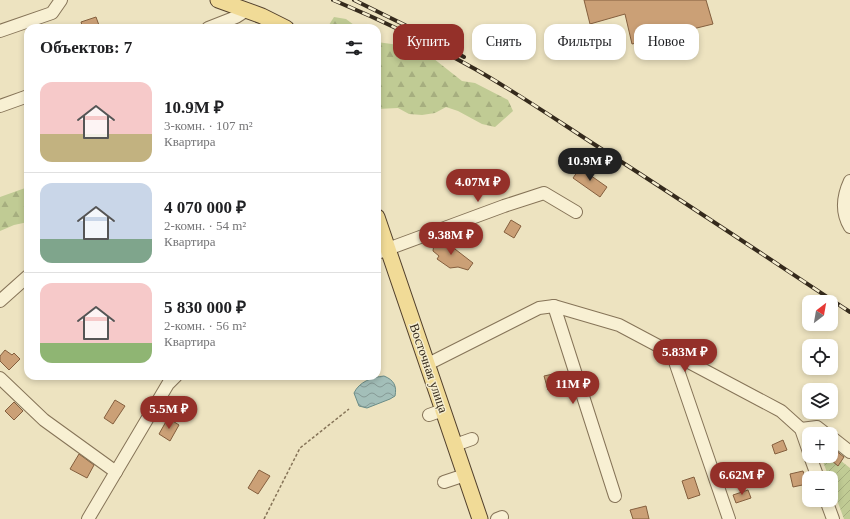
<!DOCTYPE html>
<html lang="ru">
<head>
<meta charset="utf-8">
<style>
	body { margin:0; font-family:Georgia,serif; background:#f2f2f2; color:#202124; height:100vh; display:flex; flex-direction:column; font-size:15px; white-space:nowrap }
	* { box-sizing:border-box; margin:0 }
	p { font-size:13px; color:#757577 }
	.icon { flex:none; width:22px; height:22px; fill:none; stroke:currentColor; stroke-width:2; stroke-linecap:round; stroke-linejoin:round }
	.map { position:relative; flex:1; overflow:hidden }
	.side { position:absolute; left:24px; top:24px; width:357px; height:356px; display:flex; flex-direction:column; background:#fff; border-radius:12px; box-shadow:0 2px 6px #0003 }
	.side>* { flex:none }
	.hud { position:absolute; left:393px; top:24px; width:380px; height:36px; display:flex; gap:8px }
	.needle { width:26px; rotate:31deg }
	.tools { position:absolute; left:802px; top:295px; display:grid; gap:8px }
	.tools a { display:grid; place-items:center; width:36px; height:36px; border-radius:8px; background:#fff; box-shadow:0 2px 6px #0003; font-size:20px }
	.price { position:absolute; translate:-50% -34px; padding:0 9px; border-radius:14px; background:#943029; color:#fff; font-size:13px; line-height:26px; filter:drop-shadow(0 1px 2px #0008) }
	.price::after { content:''; position:absolute; left:50%; top:24px; width:12px; height:9px; margin-left:-6px; background:inherit; clip-path:polygon(0 0,100% 0,50% 100%) }
	.price.selected { background:#222; color:#fff }
	ul { padding:0; list-style:none }
	li { display:flex; align-items:center; gap:12px; height:100px; padding:0 16px }
	li+li { border-top:1px solid #e0e0e0 }
	li span { display:grid; place-items:center; flex:none; width:112px; height:80px; border-radius:12px; color:#555 }
	li>.icon { margin-inline-start:auto }
	span .icon { width:48px; height:48px; fill:#fffc; stroke-width:1 }
	li b { font-size:17px }
	h2 { display:flex; justify-content:space-between; align-items:center; height:48px; padding:0 16px; font-size:17px }
	.chip { padding:0 14px; border-radius:12px; background:#fff; box-shadow:0 2px 6px #0003; font-size:14px; line-height:36px }
	.chip.selected { background:#943029; color:#fff }
	.map>svg:first-child { display:block }
	.forest { fill:url(#forest-firs) }
	.garden { fill:url(#garden-furrows) }
	.water { fill:url(#water-waves); stroke:#6a8c87 }
	.building { fill:#cba076; stroke:#845f3e }
	.lines { fill:none; stroke-linecap:round; stroke-linejoin:round }
	.minor-casing { stroke:#867458; stroke-width:14 }
	.major-casing { stroke:#53412d; stroke-width:17 }
	.path { stroke:#867458; stroke-width:1.5; stroke-dasharray:3 2; stroke-linecap:butt }
	.minor { stroke:#f8f0d3; stroke-width:12 }
	.major { stroke:#f1db97; stroke-width:15 }
	.rail-casing { stroke:#352a1c; stroke-width:4 }
	.rail { stroke:#f5edcf; stroke-width:2.5; stroke-dasharray:8; stroke-linecap:butt }
	.labels { text-anchor:middle; dominant-baseline:central; stroke-width:3; stroke-linejoin:round; paint-order:stroke }
	.street-label { font-size:13px; fill:#352a1c; stroke:#f5edcf }
</style>
</head>
<body>
<div class="map">
<svg width="850" height="519" viewBox="0 0 850 519">
	<defs>
		<pattern id="forest-firs" width="22" height="20" patternUnits="userSpaceOnUse"><rect width="22" height="20" fill="#c0cb94"/><path d="M5 1l3.5 6h-7zM16 11l3.5 6h-7z" fill="#a6ae7f"/></pattern>
		<pattern id="garden-furrows" width="10" height="10" patternUnits="userSpaceOnUse"><rect width="10" height="10" fill="#c0cb94"/><path d="M-1 1l2-2M0 10L10 0M9 11l2-2" fill="none" stroke="#a6ae7f"/></pattern>
		<pattern id="water-waves" width="16" height="10" patternUnits="userSpaceOnUse"><rect width="16" height="10" fill="#a3bfb9"/><path d="M0 5q4-4 8 0t8 0" fill="none" stroke="#869b96"/></pattern>
	</defs>
	<rect width="100%" height="100%" fill="#ede3c0"/>
	<g class="forest">
		<path d="M334 17 346 19 358 28H327Z"/>
		<path d="M377 42 399 45 411 51H424L462 81 475 83 508 100 513 111 495 127 482 124 458 111 446 107 435 113 422 115 409 114 398 108 377 109Z"/>
		<path d="M28 187V222L14 225 0 231V197Z"/>
	</g>
	<path class="garden" d="M831 453 850 468V519H844L831 484V478H829L821 456H831Z"/>
	<path class="water" d="M384 376C394 380 397 386 395 396L390 399 367 408 359 406 354 393C359 382 372 377 384 376Z"/>
	<g class="building">
		<path d="M584 0H706L713 24 632 44 625 14 590 24Z"/>
		<path d="M96 17 100 28H83L81 22Z"/>
		<path d="M580 168 607 187 600 197 573 178Z"/>
		<path d="M511 220 521 226 514 238 504 232Z"/>
		<path d="M442 239 473 263 468 270 458 267 450 268 437 259 439 256 433 251 434 243Z"/>
		<path d="M5 350 12 355 14 353 20 359 9 370 0 361V356Z"/>
		<path d="M553 374 557 387 548 390 544 376Z"/>
		<path d="M115 400 125 406 113 424 104 418Z"/>
		<path d="M14 402 23 411 14 420 5 411Z"/>
		<path d="M168 418 179 425 170 441 159 434Z"/>
		<path d="M783 440 787 450 775 454 772 445Z"/>
		<path d="M835 450 844 457 838 466 831 460 833 459 830 456H831Z"/>
		<path d="M79 454 94 465 87 478 70 469Z"/>
		<path d="M259 470 270 476 258 494 248 488Z"/>
		<path d="M803 471 807 484 793 487 790 474Z"/>
		<path d="M694 477 700 495 688 499 682 481Z"/>
		<path d="M748 490 751 498 736 503 733 495Z"/>
		<path d="M646 506 649 519H633L630 510Z"/>
	</g>
	<g class="lines">
		<g class="minor-casing">
			<g id="minor">
				<path d="M208 28 236 17 247 10"/>
				<path d="M0 31 52 13 61 0"/>
				<path d="M0 106 28 96"/>
				<path d="M850 181C843 196 841 212 850 227"/>
				<path d="M377 253 504 206 544 193 576 212"/>
				<path d="M0 301 28 276"/>
				<path d="M554 306 615 496"/>
				<path d="M672 353 729 519"/>
				<path d="M428 364 539 308 554 306 619 325 781 411 801 429 809 452"/>
				<path d="M0 378 44 420 116 472"/>
				<path d="M429 415 443 410"/>
				<path d="M801 429 817 427 826 434"/>
				<path d="M831 437 850 452"/>
				<path d="M455 445 472 439"/>
				<path d="M810 456 818 478"/>
				<path d="M444 482 465 475"/>
				<path d="M826 500 833 519"/>
				<path d="M88 519 168 384 176 376"/>
				<path d="M497 519 502 517"/>
			</g>
		</g>
		<g class="major-casing">
			<g id="major">
				<path d="M218 0 262 16 286 28"/>
				<path d="M377 217 480 519"/>
			</g>
		</g>
		<path class="path" d="M264 519 300 448 349 409"/>
		<use href="#minor" class="minor"/>
		<use href="#major" class="major"/>
		<g class="rail-casing">
			<g id="rail">
				<path d="M333 0C381 20 429 43 475 69 519 94 561 123 603 150 686 203 768 258 850 312"/>
				<path d="M354 0 421 33 464 57"/>
			</g>
		</g>
		<use href="#rail" class="rail"/>
	</g>
	<g class="labels">
		<g class="street-label">
			<text transform="translate(429 368) rotate(71)">Восточная улица</text>
		</g>
	</g>
</svg>
<div class="tools">
<a><svg class="needle" viewBox="-14 -14 28 28"><path d="M0-13l5 13h-10z" fill="#e53935"/><path d="M0 13l5-13h-10z" fill="#757577"/></svg></a>
<a><svg class="icon" aria-label="locate" viewBox="0 0 24 24"><circle cx="12" cy="12" r="6"/><path d="M12 2v4M12 18v4M2 12h4M18 12h4"/></svg></a>
<a><svg class="icon" aria-label="layers" viewBox="0 0 24 24"><path d="M12 4l9 5-9 5-9-5zM3 14l9 5 9-5"/></svg></a>
<a>+</a>
<a>−</a>
</div>
<b class="price selected" style="left:590px;top:182px">10.9M ₽</b>
<b class="price" style="left:478px;top:203px">4.07M ₽</b>
<b class="price" style="left:451px;top:256px">9.38M ₽</b>
<b class="price" style="left:685px;top:373px">5.83M ₽</b>
<b class="price" style="left:573px;top:405px">11M ₽</b>
<b class="price" style="left:169px;top:430px">5.5M ₽</b>
<b class="price" style="left:742px;top:496px">6.62M ₽</b>
<div class="hud">
<a class="chip selected">Купить</a>
<a class="chip">Снять</a>
<a class="chip">Фильтры</a>
<a class="chip">Новое</a>
</div>
<section class="side">
<h2>Объектов: 7<svg class="icon" aria-label="filters" viewBox="0 0 24 24"><path d="M4 7h16M4 17h16"/><circle cx="9" cy="7" r="2"/><circle cx="15" cy="17" r="2"/></svg></h2>
<ul>
<li><span style="background:linear-gradient(#f6c9c9 65%,#c2b280 0)"><svg class="icon" aria-label="home" viewBox="0 0 24 24"><path d="M3 11l9-7 9 7M6 9v11h12V9"/></svg></span><div><b>10.9M ₽</b><p>3-комн. · 107 m²</p><p>Квартира</p></div></li>
<li><span style="background:linear-gradient(#c9d6e8 70%,#7fa58c 0)"><svg class="icon" aria-label="home" viewBox="0 0 24 24"><path d="M3 11l9-7 9 7M6 9v11h12V9"/></svg></span><div><b>4 070 000 ₽</b><p>2-комн. · 54 m²</p><p>Квартира</p></div></li>
<li><span style="background:linear-gradient(#f6c9c9 75%,#8fb573 0)"><svg class="icon" aria-label="home" viewBox="0 0 24 24"><path d="M3 11l9-7 9 7M6 9v11h12V9"/></svg></span><div><b>5 830 000 ₽</b><p>2-комн. · 56 m²</p><p>Квартира</p></div></li>
</ul>
</section>
</div>
</body>
</html>
